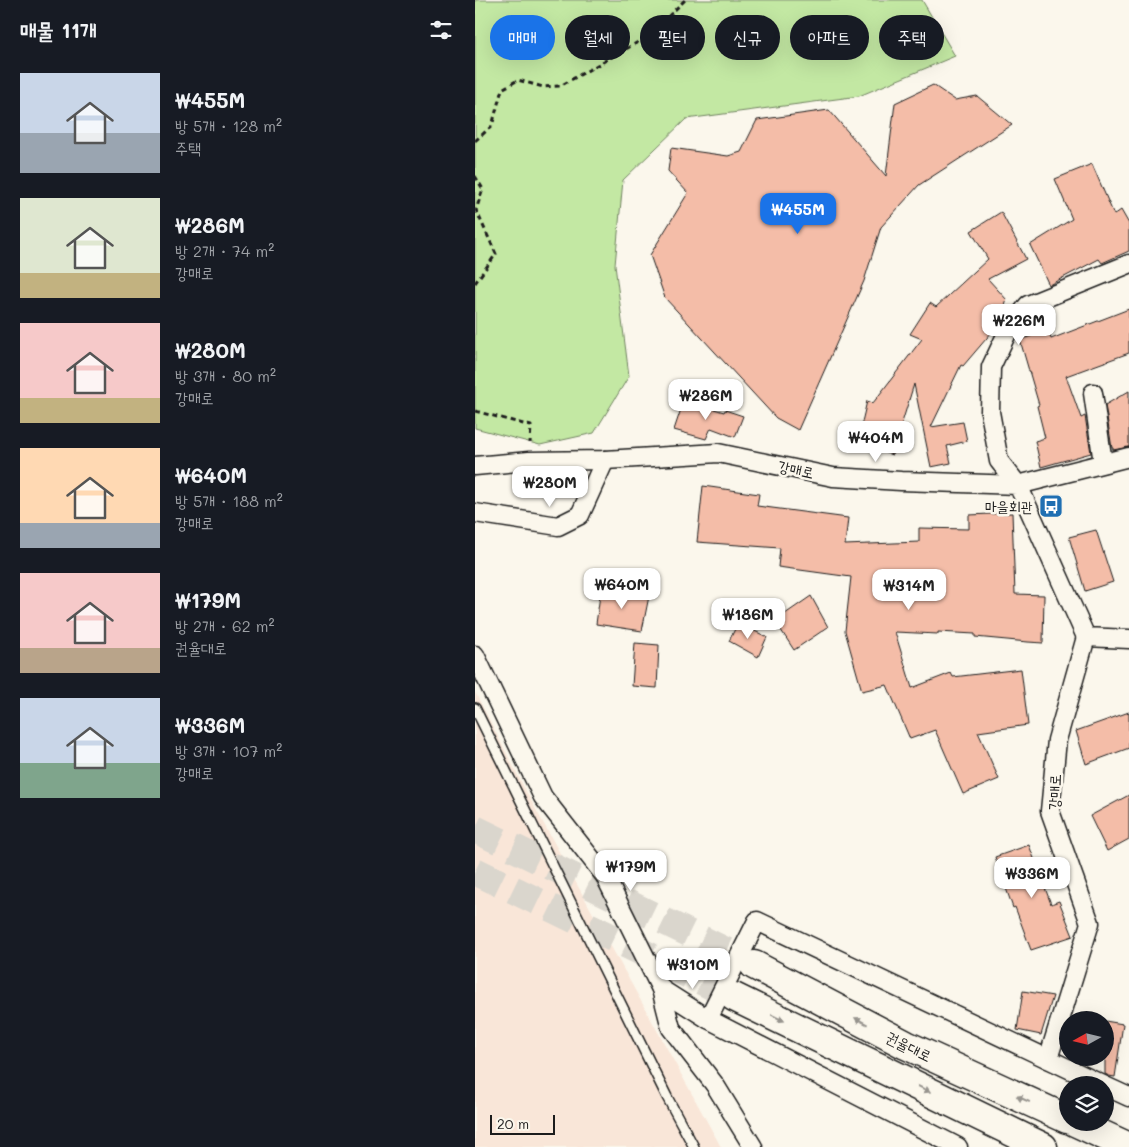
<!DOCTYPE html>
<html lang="ko">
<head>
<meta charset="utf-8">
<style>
	body { margin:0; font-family:Mali,"Poor Story",sans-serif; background:#20242c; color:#f1f3f6; height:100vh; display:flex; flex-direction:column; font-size:19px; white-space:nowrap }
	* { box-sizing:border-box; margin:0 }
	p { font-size:16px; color:#9ea1a6 }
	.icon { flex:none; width:28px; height:28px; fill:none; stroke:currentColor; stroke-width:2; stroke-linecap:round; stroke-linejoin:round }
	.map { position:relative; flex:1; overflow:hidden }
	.details { display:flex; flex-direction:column; background:#171b24; width:475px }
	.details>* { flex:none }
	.hud { position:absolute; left:15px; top:15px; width:475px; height:45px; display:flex; gap:10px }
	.needle { width:32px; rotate:262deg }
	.tools { position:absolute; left:584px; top:1011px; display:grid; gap:10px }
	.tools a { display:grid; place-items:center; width:55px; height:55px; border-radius:50%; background:#171b24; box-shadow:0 5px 20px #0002; font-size:25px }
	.scale { position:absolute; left:15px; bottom:12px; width:65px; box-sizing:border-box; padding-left:5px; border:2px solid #1c1c1c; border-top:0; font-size:14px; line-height:18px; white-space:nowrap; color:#1c1c1c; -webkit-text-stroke:4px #fbf7ec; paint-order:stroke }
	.price { position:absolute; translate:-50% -42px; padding:0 11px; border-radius:10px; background:#fff; color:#222; font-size:16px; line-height:32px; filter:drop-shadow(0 1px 2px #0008) }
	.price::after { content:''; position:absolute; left:50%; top:30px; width:15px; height:11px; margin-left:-8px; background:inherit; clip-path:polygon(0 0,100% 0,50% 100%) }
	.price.selected { background:#1a73e8; color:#fff }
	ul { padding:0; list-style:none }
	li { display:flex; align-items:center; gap:15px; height:125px; padding:0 20px }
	li span { display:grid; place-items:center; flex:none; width:140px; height:100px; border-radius:0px; color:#555 }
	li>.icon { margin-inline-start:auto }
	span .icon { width:60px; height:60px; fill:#fffc; stroke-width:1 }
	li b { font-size:21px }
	h2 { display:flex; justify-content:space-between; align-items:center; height:60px; padding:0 20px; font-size:21px }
	.pill { padding:0 18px; border-radius:22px; background:#171b24; box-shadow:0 5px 20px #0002; font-size:18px; line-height:45px }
	.pill.selected { background:#1a73e8; color:#fff }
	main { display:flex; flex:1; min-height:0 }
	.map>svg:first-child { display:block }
	.built { fill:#f9e6d8 }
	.green { fill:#c3e8a3; stroke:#708260 }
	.building { fill:#f4bda8; stroke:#1c1c1c }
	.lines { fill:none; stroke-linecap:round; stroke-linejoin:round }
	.trunk-tunnel { stroke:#dad6cd; stroke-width:28; stroke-dasharray:28 14; stroke-linecap:butt }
	.service-casing { stroke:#1c1c1c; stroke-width:12 }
	.minor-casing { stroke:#1c1c1c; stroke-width:21 }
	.trunk-casing { stroke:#1c1c1c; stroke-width:31 }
	.path { stroke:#1c1c1c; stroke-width:3; stroke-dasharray:5 4; stroke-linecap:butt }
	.service { stroke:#fbf7ec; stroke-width:9 }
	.minor { stroke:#fbf7ec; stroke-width:18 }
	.trunk { stroke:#fbf7ec; stroke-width:28 }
	.oneway { fill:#97948e }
	.labels { text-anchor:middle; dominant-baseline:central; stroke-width:5; stroke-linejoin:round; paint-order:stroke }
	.street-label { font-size:15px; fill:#1c1c1c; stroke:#fbf7ec }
	.poi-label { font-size:15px; fill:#1c1c1c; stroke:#fbf7ec; text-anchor:end }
</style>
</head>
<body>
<main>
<section class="details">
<h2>매물 11개<svg class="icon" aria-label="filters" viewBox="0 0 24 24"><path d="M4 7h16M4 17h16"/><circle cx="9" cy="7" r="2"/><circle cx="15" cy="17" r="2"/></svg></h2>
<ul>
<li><span style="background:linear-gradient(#c9d6e8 60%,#9aa5b1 0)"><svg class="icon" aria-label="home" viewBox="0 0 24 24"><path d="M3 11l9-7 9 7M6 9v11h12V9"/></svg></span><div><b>₩455M</b><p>방 5개 · 128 m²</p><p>주택</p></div></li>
<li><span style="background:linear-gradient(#dfe7d0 75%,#c2b280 0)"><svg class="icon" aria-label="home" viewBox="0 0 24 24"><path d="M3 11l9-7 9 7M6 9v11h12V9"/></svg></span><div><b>₩286M</b><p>방 2개 · 74 m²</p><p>강매로</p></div></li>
<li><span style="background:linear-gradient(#f6c9c9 75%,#c2b280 0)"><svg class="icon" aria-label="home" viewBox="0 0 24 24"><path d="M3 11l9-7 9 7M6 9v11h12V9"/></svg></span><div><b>₩280M</b><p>방 3개 · 80 m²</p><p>강매로</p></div></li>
<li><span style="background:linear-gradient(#ffd9b3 75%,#9aa5b1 0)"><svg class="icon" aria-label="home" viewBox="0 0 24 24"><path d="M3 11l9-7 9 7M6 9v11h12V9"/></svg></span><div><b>₩640M</b><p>방 5개 · 188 m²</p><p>강매로</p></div></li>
<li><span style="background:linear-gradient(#f6c9c9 75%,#b9a48a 0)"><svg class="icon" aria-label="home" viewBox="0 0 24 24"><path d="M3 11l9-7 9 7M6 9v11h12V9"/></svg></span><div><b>₩179M</b><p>방 2개 · 62 m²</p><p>권율대로</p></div></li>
<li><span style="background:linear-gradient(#c9d6e8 65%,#7fa58c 0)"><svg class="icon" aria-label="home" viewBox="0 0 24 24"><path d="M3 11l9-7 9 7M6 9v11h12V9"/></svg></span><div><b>₩336M</b><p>방 3개 · 107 m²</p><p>강매로</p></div></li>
</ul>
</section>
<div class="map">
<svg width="654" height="1147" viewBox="0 0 654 1147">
	<rect width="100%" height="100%" fill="#fbf7ec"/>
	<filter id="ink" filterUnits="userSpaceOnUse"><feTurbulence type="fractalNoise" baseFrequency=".02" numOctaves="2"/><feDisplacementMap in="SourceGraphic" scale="10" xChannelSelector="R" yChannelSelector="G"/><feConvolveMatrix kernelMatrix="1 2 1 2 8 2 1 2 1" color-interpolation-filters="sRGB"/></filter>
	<g filter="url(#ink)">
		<path class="built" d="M0 692 53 795 246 1147H0Z"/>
		<path class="green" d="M0 0H447L480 56 384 96 211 119 148 180 140 265 154 376 119 433 65 445 0 428Z"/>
		<g class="building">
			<path d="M458 85 480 100 502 96 537 125 444 185 406 227 389 281 323 430 301 418 190 298 175 255 213 193 193 171 196 148 253 156 266 152 282 120 354 110 411 176 420 103Z"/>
			<path d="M617 164 639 215 646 210 654 224V251L627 263 624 259 574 285 555 245 597 219 580 179Z"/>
			<path d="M526 212 551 259 513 279 532 300 523 325 488 366 486 365 456 427 488 422 492 441 472 446 476 463 456 467 439 384 417 455 382 443 392 401 398 403 447 339 435 334 455 303 461 307 513 259 496 231Z"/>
			<path d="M654 309V353L591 376 606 418 610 416 616 453 566 467 560 441 570 438 562 406 564 405 545 340 573 330 576 339Z"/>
			<path d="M654 391V447L638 450V448H637L630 405Z"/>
			<path d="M209 400 249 412 250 410 268 416 260 437 236 428 231 439 199 430Z"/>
			<path d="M228 486 284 494 282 506 373 518 370 545 444 542V528L494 529V515L537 513 540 594 569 595 568 643 553 642 500 637V634L463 632V634L420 632 437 688 476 673 478 677 546 669 553 725 503 732 524 779 488 794 460 730 435 739 412 685 387 691 370 631 376 577 303 567 305 548 222 542Z"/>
			<path d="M621 530 638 582 610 591 594 537Z"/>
			<path d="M126 588 174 596 167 631 121 624Z"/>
			<path d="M336 596 353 627 319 650 300 621Z"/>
			<path d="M263 623 292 637 283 657 254 641Z"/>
			<path d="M160 643 184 645 182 688 157 686Z"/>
			<path d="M654 712V748L611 764 601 731Z"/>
			<path d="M654 795V839L632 851 615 816Z"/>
			<path d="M554 845 576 904 584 901 598 936 556 950 540 907 538 908 520 857Z"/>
			<path d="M548 991 578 996 566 1035 542 1030Z"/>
			<path d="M630 1021 648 1024 640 1077 634 1076 630 1074Z"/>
		</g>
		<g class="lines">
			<g class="trunk-tunnel">
				<path d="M0 829 279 965"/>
				<path d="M0 871 259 997"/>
			</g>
			<g class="service-casing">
				<path id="service" d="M0 708 192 1097 219 1147"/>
			</g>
			<g class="minor-casing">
				<g id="minor">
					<path d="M654 264 553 305 533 331 516 367 515 412 524 461 543 485 654 457"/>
					<path d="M618 393 628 463"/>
					<path d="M0 466 54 461 130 460 243 453 358 477 426 481 543 485 611 637 654 639"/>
					<path d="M0 513 83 526 105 515 130 460"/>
					<path d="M0 655 68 797 130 876 186 989 196 1028 240 1085 278 1147"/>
					<path d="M186 989 233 1019"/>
					<path d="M573 1059 615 923 575 811 582 740 611 637"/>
					<path d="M630 1086 654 1097"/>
					<path d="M483 1147 233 1019 282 921 628 1085"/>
				</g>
			</g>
			<g class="trunk-casing">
				<g id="trunk">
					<path d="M279 965 431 1045 592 1119"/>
					<path d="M259 997 568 1147"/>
					<path d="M600 1122 654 1147"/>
				</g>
			</g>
			<g class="path">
				<path d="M0 141 17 126 27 89 43 80 68 87 85 86 172 37 210 0"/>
				<path d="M0 176 8 189 1 210 21 254 0 283"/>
				<path d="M0 411 56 426 55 443"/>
			</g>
			<use href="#service" class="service"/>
			<use href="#minor" class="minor"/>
			<use href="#trunk" class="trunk"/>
		</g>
		<defs><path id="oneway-solid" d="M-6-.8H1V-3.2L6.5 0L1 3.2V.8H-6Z" transform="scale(1.25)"/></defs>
		<g class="oneway">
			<use href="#oneway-solid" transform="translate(303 1018) rotate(26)"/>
			<use href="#oneway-solid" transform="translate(386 1021) rotate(-152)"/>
			<use href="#oneway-solid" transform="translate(449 1089) rotate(26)"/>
			<use href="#oneway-solid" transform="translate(548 1099) rotate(-156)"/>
		</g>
	</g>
	<defs>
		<g id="bus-square" transform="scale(1.25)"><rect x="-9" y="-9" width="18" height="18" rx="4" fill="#1f6fb2" stroke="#fbf7ec"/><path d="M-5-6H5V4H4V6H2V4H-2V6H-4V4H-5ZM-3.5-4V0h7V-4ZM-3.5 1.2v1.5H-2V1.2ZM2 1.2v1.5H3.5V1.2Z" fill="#fff"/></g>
	</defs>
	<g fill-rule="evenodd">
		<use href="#bus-square" x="576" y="506"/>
	</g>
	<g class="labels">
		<g class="street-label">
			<text transform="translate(321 469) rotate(12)">강매로</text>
			<text transform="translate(579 792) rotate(-88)">강매로</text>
			<text transform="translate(434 1046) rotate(26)">권율대로</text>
		</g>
		<g class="poi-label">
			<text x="558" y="506">마을회관</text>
		</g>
	</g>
</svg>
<div class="tools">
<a><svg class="needle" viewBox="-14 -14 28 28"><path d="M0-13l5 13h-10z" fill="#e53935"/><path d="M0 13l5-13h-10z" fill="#9ea1a6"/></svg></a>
<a><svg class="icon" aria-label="layers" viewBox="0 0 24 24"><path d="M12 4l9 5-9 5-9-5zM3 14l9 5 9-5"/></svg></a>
</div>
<div class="scale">20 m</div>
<b class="price selected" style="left:323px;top:235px">₩455M</b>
<b class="price" style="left:544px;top:346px">₩226M</b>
<b class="price" style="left:231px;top:421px">₩286M</b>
<b class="price" style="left:401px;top:463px">₩404M</b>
<b class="price" style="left:75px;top:508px">₩280M</b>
<b class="price" style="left:147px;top:610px">₩640M</b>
<b class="price" style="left:434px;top:611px">₩314M</b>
<b class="price" style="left:273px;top:640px">₩186M</b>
<b class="price" style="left:156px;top:892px">₩179M</b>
<b class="price" style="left:557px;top:899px">₩336M</b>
<b class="price" style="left:218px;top:990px">₩310M</b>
<div class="hud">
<a class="pill selected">매매</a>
<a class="pill">월세</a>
<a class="pill">필터</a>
<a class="pill">신규</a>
<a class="pill">아파트</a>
<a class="pill">주택</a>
</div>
</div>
</main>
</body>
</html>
